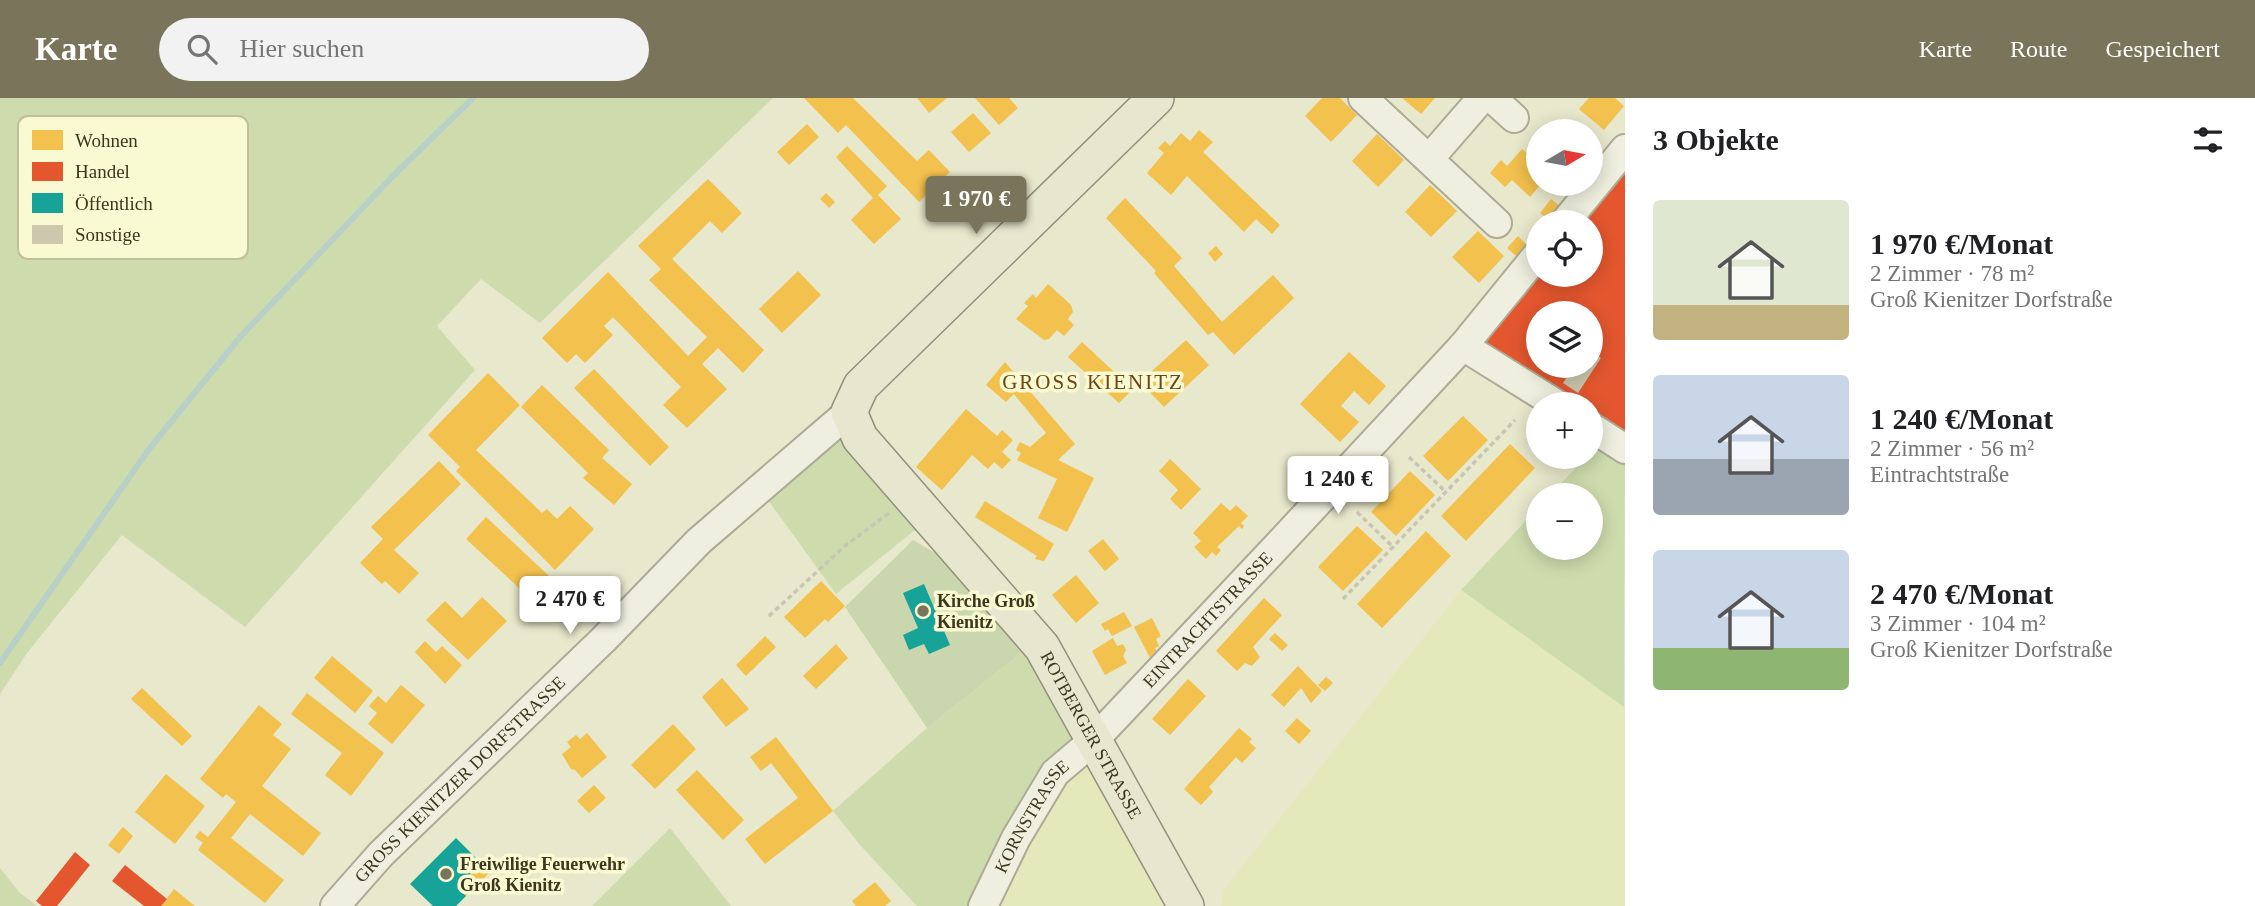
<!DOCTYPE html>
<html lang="de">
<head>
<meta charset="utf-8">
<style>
	body { margin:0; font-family:Georgia,serif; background:#f2f2f2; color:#202124; height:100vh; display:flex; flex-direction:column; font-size:26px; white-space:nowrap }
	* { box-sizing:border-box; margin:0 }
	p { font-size:23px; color:#757577 }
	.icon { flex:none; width:38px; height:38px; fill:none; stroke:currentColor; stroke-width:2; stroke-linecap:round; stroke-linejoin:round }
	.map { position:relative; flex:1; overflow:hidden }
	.details { display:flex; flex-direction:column; background:#fff; width:630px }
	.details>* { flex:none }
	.needle { width:46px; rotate:80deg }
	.tools { position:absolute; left:1526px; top:21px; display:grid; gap:14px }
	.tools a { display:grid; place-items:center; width:77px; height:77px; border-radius:50%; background:#fff; box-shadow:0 4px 18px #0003; font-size:35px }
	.price { position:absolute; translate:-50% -60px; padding:0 16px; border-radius:7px; background:#fff; color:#222; font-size:23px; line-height:46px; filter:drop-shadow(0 2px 4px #0008) }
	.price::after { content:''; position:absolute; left:50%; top:42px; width:21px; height:16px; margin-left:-10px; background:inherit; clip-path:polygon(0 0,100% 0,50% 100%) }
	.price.selected { background:#79745a; color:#fff }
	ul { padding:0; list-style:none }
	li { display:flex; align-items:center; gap:21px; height:175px; padding:0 28px }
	li span { display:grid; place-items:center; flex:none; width:196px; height:140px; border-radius:7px; color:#555 }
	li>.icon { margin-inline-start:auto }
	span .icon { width:84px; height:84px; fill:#fffc; stroke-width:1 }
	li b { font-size:30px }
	h2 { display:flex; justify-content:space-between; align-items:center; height:84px; padding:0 28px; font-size:30px }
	header { display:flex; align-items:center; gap:42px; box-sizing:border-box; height:98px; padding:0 35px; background:#79745a; color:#fff }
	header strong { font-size:33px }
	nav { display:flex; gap:38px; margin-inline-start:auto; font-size:24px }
	.search { width:490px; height:63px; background:#f2f2f2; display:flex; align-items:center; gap:18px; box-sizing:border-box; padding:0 24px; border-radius:38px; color:#757577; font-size:26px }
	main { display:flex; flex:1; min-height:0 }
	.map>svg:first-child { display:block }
	.farmland { fill:#e4e9bb }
	.green { fill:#cedcad }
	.cemetery { fill:#cad6ad }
	.homes { fill:#f2c14e }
	.shops { fill:#e4572e; fill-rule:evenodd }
	.public { fill:#17a398 }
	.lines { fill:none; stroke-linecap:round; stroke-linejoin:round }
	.stream { stroke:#b8d0c7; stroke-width:6 }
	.building { fill:#ccc7ad }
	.minor-casing { stroke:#adab96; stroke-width:32 }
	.major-casing { stroke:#92907c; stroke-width:38 }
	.path { stroke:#c7c6b5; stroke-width:3.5; stroke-dasharray:5 3.5; stroke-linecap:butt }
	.minor { stroke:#efefdf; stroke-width:28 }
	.major { stroke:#e7e7cf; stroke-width:35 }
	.poi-dot { fill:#79745a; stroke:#f9fad1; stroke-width:2.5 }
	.labels { text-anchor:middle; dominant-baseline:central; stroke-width:7; stroke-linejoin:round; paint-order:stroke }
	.poi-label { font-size:18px; font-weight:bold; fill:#3d361c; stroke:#f9fad1; text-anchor:start }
	.street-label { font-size:18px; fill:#3d361c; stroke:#f9fad1 }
	.quarter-label { font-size:21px; letter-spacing:2px; fill:#6f4416; stroke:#f9fad1 }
	.key { fill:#f9fad1; stroke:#c1bf9b; stroke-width:2 }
	.key-label { font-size:19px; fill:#3d361c }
</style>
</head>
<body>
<header>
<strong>Karte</strong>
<div class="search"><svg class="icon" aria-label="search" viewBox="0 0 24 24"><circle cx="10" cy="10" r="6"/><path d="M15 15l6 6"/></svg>Hier suchen</div>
<nav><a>Karte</a><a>Route</a><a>Gespeichert</a></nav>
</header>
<main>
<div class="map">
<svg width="1625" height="808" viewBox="0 0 1625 808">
	<rect width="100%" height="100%" fill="#e8e8cc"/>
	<g class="farmland">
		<path d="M1461 492 1625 609V808H1222L1223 792Z"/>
		<path d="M1089 654 1174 808H997L1022 745Z"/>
	</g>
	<g class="green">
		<path d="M0 0H773L540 225 481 181 437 228 475 272 245 529 122 437 27 555 0 596Z"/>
		<path d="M844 321 926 423 836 496 760 391Z"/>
		<path d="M1599 344 1625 360 1624 609 1461 492 1538 410V450H1591V397H1550L1586 359H1591V353Z"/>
		<path d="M1026 551 1081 641 975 808H917L860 747 833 713 927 630Z"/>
		<path d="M670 730 731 808H592Z"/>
		<path d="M0 770 19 794 37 808H0Z"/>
	</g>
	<path class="cemetery" d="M913 442 935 455 1026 551 927 630 845 509Z"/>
	<g class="homes">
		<path d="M804 0H853L917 63 929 52 950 74 939 84 945 90 935 99 930 93 919 104 846 27 838 35Z"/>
		<path d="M917 0H947L929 15Z"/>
		<path d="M975 0H1009L1018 10 999 27Z"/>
		<path d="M1322 0H1340L1357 17 1331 44 1305 18Z"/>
		<path d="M1402 0H1435L1421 16Z"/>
		<path d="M1589 0H1615L1624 8 1604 32 1579 11Z"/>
		<path d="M973 15 991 35 969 54 951 34Z"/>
		<path d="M807 26 819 39 789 67 777 54Z"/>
		<path d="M1199 32 1213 44 1203 54 1280 127 1272 136 1256 121 1244 134 1187 78 1171 97 1147 75 1164 55 1158 50 1165 43 1170 48 1181 35 1190 43Z"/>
		<path d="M1377 36 1404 62 1378 89 1352 63Z"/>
		<path d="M847 48 887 88 878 97 901 121 874 146 851 122 873 100 836 59Z"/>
		<path d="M1522 51 1538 63V86H1541L1530 99 1512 82 1505 89 1490 75 1501 62 1507 68Z"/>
		<path d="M708 81 742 115 722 135 710 123 672 161 764 252 743 275 718 250 702 266 727 291 687 330 663 307 681 289 613 219 604 228 613 237 585 265 576 256 567 265 542 240 608 174 688 258 707 239 649 182 661 171 638 148Z"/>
		<path d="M1430 87 1457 113 1431 139 1405 114Z"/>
		<path d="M826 95 835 104 829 110 820 101Z"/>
		<path d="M1125 100 1182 160 1174 168 1222 224 1273 177 1294 200 1234 257 1213 234 1208 237 1154 175 1156 173 1106 120Z"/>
		<path d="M1551 101 1560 108 1549 122 1540 115Z"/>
		<path d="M1478 133 1504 158 1479 185 1452 159Z"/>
		<path d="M1518 138 1529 149 1518 160 1507 150Z"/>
		<path d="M1216 148 1223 156 1215 164 1208 155Z"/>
		<path d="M798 173 821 197 782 235 759 211Z"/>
		<path d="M1048 186 1071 207 1073 214 1068 221 1074 227 1064 238 1057 232 1049 241 1044 242 1016 221 1028 208 1024 205 1033 196 1036 200Z"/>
		<path d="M1186 242 1209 267 1164 309 1140 284Z"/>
		<path d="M1082 244 1127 286 1131 293 1119 305 1068 259Z"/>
		<path d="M1349 254 1386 288 1369 307 1354 293 1341 308 1359 324 1340 344 1300 306Z"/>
		<path d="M1005 264 1075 346 1058 362 1094 380 1067 434 1038 420 1057 381 1017 362 1021 355 1016 352 1020 344 1030 349 1046 335 1014 296 1006 304 986 287Z"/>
		<path d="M594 271 669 349 650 368 574 290Z"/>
		<path d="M488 275 520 307 476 352 542 415 547 411 557 421 570 408 594 431 555 472 456 373 460 369 428 337Z"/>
		<path d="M542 287 609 352 602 360 632 386 614 407 583 380 588 375 521 309Z"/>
		<path d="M966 311 997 338 1002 332 1013 342 1002 354 1011 362 1002 371 994 364 988 371 972 357 942 392 916 369Z"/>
		<path d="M1463 318 1488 342 1448 383 1423 358Z"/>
		<path d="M1510 346 1535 370 1466 443 1441 418Z"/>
		<path d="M1170 361 1201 391 1181 412 1170 401 1178 392 1159 373Z"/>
		<path d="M439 363 461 386 394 452 419 475 399 496 385 483 382 486 360 465 383 441 371 429Z"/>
		<path d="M1410 373 1435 397 1396 438 1371 414Z"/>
		<path d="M985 403 1054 446 1044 463 1035 461 1037 458 975 419Z"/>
		<path d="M1221 405 1230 413 1236 407 1248 418 1241 425 1244 428 1242 431 1239 428 1217 449 1221 452 1216 458 1212 454 1206 461 1194 449 1201 443 1193 435Z"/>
		<path d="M486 419 549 478 529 499 466 441Z"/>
		<path d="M1357 428 1383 452 1343 493 1318 469Z"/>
		<path d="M1426 433 1451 458 1382 530 1357 506Z"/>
		<path d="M1103 441 1119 461 1105 473 1088 453Z"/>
		<path d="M1076 477 1099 505 1076 525 1052 497Z"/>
		<path d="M821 483 845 508 828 524 825 521 805 540 784 519Z"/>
		<path d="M482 499 507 523 468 562 426 522 445 503 462 520Z"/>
		<path d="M1264 500 1282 517 1253 549 1260 559 1252 568 1245 565 1237 573 1216 553Z"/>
		<path d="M1124 514 1132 528 1112 538 1108 531 1105 533 1101 526Z"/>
		<path d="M1152 520 1161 538 1156 541 1159 548 1155 550 1158 555 1150 560 1134 529Z"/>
		<path d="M1275 535 1288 547 1282 553 1269 541Z"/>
		<path d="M765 538 776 549 746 578 736 567Z"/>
		<path d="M1113 540 1117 548 1123 546 1126 552 1123 558 1127 565 1105 577 1092 553Z"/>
		<path d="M425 543 436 554 442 548 462 567 445 586 415 554Z"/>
		<path d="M836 546 848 560 816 591 803 578Z"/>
		<path d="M332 558 373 593 355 615 314 580Z"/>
		<path d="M1298 568 1322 593 1311 605 1301 590 1284 609 1271 597Z"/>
		<path d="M1326 579 1333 585 1325 593 1318 587Z"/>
		<path d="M722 580 749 611 726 629 702 599Z"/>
		<path d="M1188 581 1206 598 1170 637 1152 621Z"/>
		<path d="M401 587 425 607 392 646 368 626 377 615 369 608 378 598 386 605Z"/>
		<path d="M142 590 192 638 182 648 131 601Z"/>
		<path d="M307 595 384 655 351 698 325 677 342 655 291 616Z"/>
		<path d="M259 607 282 626 273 637 291 651 262 688 321 735 303 758 250 716 231 740 284 782 265 805 198 752 203 745 195 739 200 733 208 739 236 704 226 696 223 700 200 681Z"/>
		<path d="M1297 620 1311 633 1299 646 1285 633Z"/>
		<path d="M673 626 696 651 655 691 631 667Z"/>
		<path d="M1239 630 1252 641 1249 644 1256 650 1242 665 1236 659 1209 689 1213 694 1201 707 1184 691Z"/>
		<path d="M587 635 607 659 582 680 575 672 571 671 562 656 571 649 567 644 576 637 580 641Z"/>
		<path d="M776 639 833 713 765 766 745 741 798 700 771 665 761 673 750 659Z"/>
		<path d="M697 672 744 722 723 742 676 692Z"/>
		<path d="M166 676 205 708 175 746 135 714Z"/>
		<path d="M594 687 606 700 589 715 577 703Z"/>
		<path d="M123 729 133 738 119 756 108 747Z"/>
		<path d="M481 766 489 775 466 798 457 790Z"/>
		<path d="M875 784 891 803 885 808H856L852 803Z"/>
		<path d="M174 791 195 808H161Z"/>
	</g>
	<g class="shops">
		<path d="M1625 63V339L1591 317V306H1574L1477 244 1538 177H1591V124H1575ZM1538 215H1591V268H1538Z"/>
		<path d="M75 754 90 767 57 808H42L36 803Z"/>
		<path d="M125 767 167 801 161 808H144L112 783Z"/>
	</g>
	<g class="public">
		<path d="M924 486 950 547 929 556 924 546 909 552 903 537 918 530 903 495Z"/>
		<path d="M456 740 481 765 457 790 466 798 456 808H433L410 786Z"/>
	</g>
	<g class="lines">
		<path class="stream" d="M0 565 149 351 241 238 392 79 473 0"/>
	</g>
	<path class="building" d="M1591 253 1601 260 1578 295 1563 285 1574 268H1591Z"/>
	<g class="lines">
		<g class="minor-casing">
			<g id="minor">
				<path d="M1363 0 1497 125"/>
				<path d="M1492 0 1514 20"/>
				<path d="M1429 61 1482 0"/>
				<path d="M1565 124 1625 51"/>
				<path d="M1463 248 1556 306"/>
				<path d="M1591 329 1625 351"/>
				<path id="s1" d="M335 808 381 756 604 541 699 443 849 314"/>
				<path id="s2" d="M983 808 1016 740 1055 675 1094 642 1280 445 1463 248 1538 156"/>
			</g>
		</g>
		<g class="major-casing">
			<g id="major">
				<path id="s3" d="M1156 0 861 288 849 314 860 340 1042 549 1186 808"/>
			</g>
		</g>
		<g class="path">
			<path d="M1409 359 1446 394"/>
			<path d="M1357 414 1393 449"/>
			<path d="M1343 501 1515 322"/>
			<path d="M769 518 846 447 889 415"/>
		</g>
		<use href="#minor" class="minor"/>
		<use href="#major" class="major"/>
	</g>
	<g class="poi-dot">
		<circle cx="923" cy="513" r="7"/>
		<circle cx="446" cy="776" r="7"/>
	</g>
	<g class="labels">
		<g class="poi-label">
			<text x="937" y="503">Kirche Groß<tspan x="937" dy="21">Kienitz</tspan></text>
			<text x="460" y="766">Freiwilige Feuerwehr<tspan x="460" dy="21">Groß Kienitz</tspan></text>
		</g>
		<g class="street-label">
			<text stroke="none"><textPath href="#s2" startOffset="368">EINTRACHTSTRASSE</textPath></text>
			<text stroke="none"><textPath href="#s3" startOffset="847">ROTBERGER STRASSE</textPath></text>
			<text stroke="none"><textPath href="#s1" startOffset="178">GROSS KIENITZER DORFSTRASSE</textPath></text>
			<text stroke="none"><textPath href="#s2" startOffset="102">KORNSTRASSE</textPath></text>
		</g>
		<g class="quarter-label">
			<text x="1093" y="284">GROSS KIENITZ</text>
		</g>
	</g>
	<rect x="18" y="18" width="230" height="143" rx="10" class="key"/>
	<rect x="32" y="32" width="31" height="20" fill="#f2c14e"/>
	<rect x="32" y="64" width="31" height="19" fill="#e4572e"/>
	<rect x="32" y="95" width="31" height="20" fill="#17a398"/>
	<rect x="32" y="127" width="31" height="19" fill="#ccc7ad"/>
	<g class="key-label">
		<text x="75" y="49">Wohnen</text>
		<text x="75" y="80">Handel</text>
		<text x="75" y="112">Öffentlich</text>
		<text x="75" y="143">Sonstige</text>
	</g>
</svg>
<div class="tools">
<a><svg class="needle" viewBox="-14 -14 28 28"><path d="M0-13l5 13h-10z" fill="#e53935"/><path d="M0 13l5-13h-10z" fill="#757577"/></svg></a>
<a><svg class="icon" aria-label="locate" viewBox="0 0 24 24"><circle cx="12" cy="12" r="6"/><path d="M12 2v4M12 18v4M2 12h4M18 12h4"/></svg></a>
<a><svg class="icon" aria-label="layers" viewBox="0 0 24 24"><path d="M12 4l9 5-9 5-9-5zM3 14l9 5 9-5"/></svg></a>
<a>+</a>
<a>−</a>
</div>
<b class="price selected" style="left:976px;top:138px">1 970 €</b>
<b class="price" style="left:1338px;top:418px">1 240 €</b>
<b class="price" style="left:570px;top:538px">2 470 €</b>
</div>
<section class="details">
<h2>3 Objekte<svg class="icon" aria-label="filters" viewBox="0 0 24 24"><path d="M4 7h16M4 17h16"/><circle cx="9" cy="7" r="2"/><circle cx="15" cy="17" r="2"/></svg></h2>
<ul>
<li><span style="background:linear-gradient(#dfe7d0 75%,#c2b280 0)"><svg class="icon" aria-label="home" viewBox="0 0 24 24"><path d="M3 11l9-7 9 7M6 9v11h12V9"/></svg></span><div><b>1 970 €/Monat</b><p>2 Zimmer · 78 m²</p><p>Groß Kienitzer Dorfstraße</p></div></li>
<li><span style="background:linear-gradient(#c9d6e8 60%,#9aa5b1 0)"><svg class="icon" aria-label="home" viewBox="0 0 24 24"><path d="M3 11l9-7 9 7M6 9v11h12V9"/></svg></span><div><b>1 240 €/Monat</b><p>2 Zimmer · 56 m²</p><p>Eintrachtstraße</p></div></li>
<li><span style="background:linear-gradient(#c9d6e8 70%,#8fb573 0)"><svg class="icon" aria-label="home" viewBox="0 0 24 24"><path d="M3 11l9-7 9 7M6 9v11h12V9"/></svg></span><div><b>2 470 €/Monat</b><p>3 Zimmer · 104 m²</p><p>Groß Kienitzer Dorfstraße</p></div></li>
</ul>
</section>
</main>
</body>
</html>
